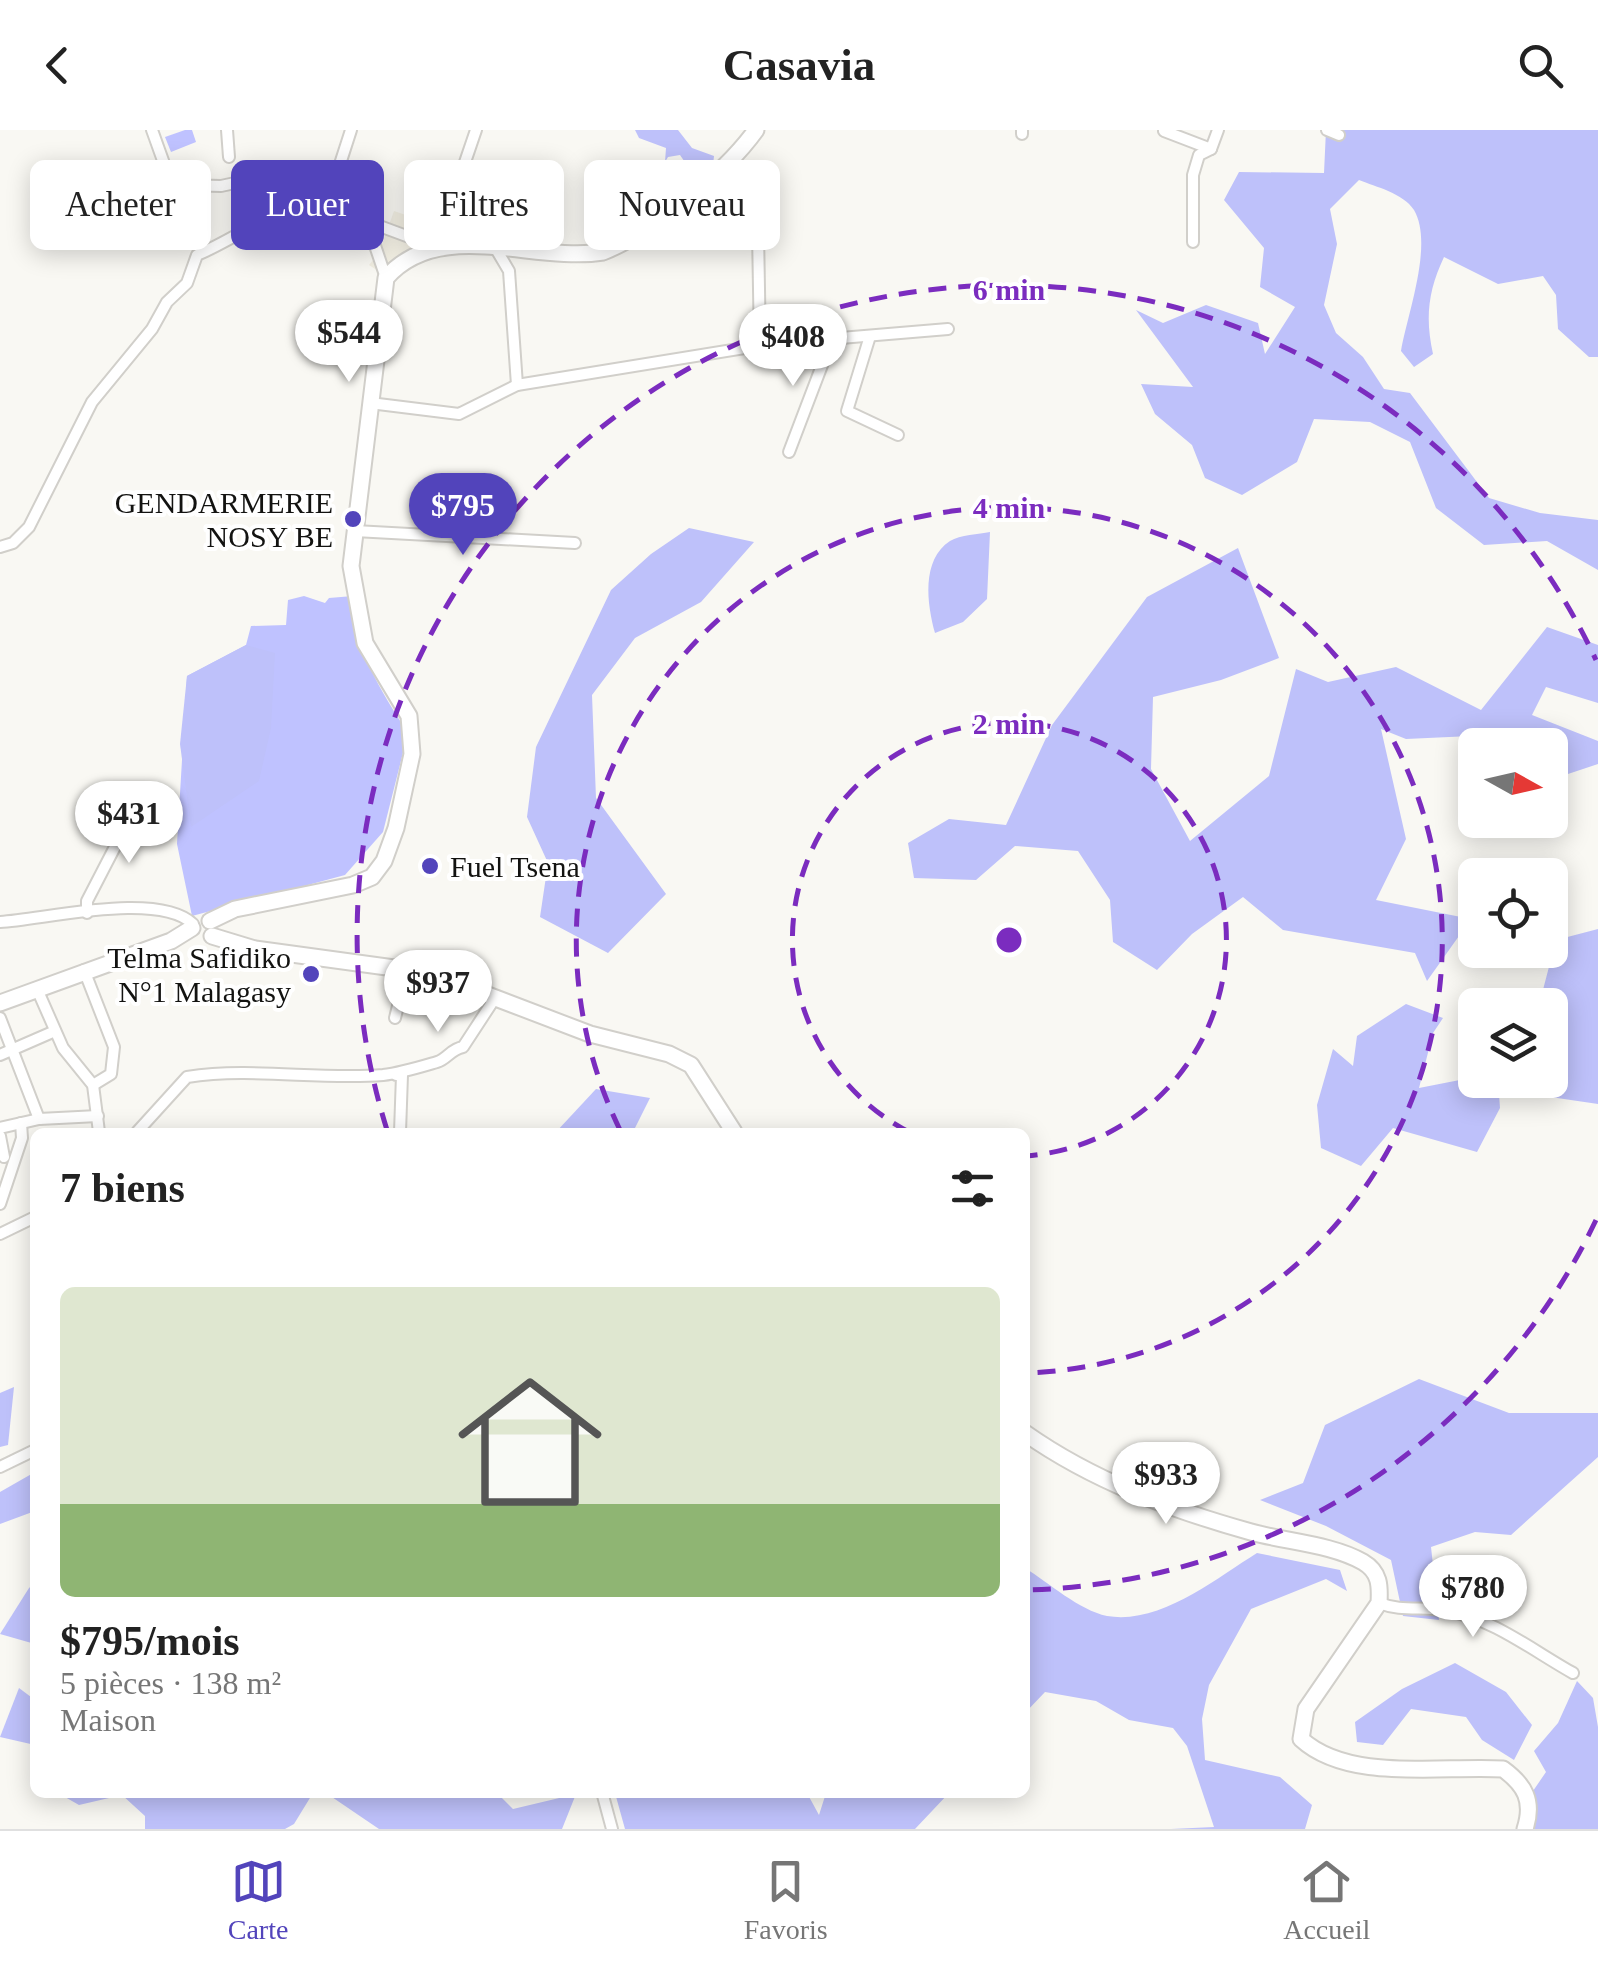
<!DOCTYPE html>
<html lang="fr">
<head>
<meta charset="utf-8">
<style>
	body { margin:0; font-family:"Times New Roman",serif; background:#f2f2f2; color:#222; height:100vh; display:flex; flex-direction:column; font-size:38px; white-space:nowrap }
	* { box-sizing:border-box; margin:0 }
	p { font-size:32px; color:#767676 }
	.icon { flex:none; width:55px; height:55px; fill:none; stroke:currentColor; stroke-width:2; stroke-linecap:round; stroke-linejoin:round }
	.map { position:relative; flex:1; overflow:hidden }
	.side { position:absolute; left:30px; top:998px; width:1000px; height:670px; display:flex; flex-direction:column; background:#fff; border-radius:15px; box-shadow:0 5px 25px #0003 }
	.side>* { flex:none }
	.guide { position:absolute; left:30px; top:30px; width:1000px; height:90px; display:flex; gap:20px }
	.needle { width:65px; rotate:98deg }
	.buttons { position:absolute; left:1458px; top:598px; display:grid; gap:20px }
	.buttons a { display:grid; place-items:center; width:110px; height:110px; border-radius:15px; background:#fff; box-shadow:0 5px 25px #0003; font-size:50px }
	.price { position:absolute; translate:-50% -85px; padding:0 22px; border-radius:35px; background:#fff; color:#222; font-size:32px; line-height:65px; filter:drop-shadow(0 2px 5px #0008) }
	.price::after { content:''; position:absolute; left:50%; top:60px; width:30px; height:22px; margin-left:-15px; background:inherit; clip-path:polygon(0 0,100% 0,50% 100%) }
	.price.current { background:#5244bb; color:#fff }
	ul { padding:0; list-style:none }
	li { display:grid; align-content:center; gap:20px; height:530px; padding:0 30px }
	li span { display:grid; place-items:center; height:310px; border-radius:15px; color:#555 }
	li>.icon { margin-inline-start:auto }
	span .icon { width:180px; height:180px; fill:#fffc; stroke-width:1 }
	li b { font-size:42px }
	h2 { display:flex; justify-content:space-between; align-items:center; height:120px; padding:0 30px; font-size:42px }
	.chip { padding:0 35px; border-radius:15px; background:#fff; box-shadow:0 5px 25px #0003; font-size:35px; line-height:90px }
	.chip.current { background:#5244bb; color:#fff }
	header { display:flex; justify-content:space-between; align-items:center; height:130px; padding:0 30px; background:#fff; font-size:45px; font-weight:800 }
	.tabs { display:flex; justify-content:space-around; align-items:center; height:140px; border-top:2px solid #e0e0e0; background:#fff; font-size:28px; color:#767676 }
	.tabs a { display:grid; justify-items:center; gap:5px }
	.tabs .current { color:#5244bb }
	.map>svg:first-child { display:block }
	.built { fill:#f1eee2 }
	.green { fill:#bfc2ff }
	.forest { fill:#bec1fa }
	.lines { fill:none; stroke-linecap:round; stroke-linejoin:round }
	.minor-casing { stroke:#d1cfca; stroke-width:14 }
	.secondary-casing { stroke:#d1cfca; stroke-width:19 }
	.minor { stroke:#fff; stroke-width:10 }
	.secondary { stroke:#fff; stroke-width:15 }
	.ring { fill:none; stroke:#7b2cbf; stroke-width:5; stroke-dasharray:18 12 }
	.poi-dot { fill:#5244bb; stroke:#fff; stroke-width:4 }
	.labels { text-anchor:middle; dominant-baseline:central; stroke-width:8; stroke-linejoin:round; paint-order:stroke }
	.poi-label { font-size:30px; fill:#131311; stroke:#fff; text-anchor:end }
	.centre { fill:#7b2cbf; stroke:#fff; stroke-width:5 }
	.ring-label { font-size:30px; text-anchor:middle; font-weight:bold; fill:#7b2cbf; stroke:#fff; stroke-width:8; stroke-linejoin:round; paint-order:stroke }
</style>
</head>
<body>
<header><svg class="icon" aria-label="back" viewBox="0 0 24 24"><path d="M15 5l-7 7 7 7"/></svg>Casavia<svg class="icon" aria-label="search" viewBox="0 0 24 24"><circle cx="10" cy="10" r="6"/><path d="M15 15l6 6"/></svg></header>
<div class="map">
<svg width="1598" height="1699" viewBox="0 0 1598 1699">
	<rect width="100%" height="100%" fill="#f9f8f3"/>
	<path class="built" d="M394 81 456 102 426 113 383 144 369 135 379 123Z"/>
	<g class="green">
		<path d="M185 0H192L196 12 171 22 165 7Z"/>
		<path d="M304 466 325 473 329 468 353 466C356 522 379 558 408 603L383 702 345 745 192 786 177 714 187 546 246 515 251 496 286 495 288 470Z"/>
	</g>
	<g class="forest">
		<path d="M635 0H678L692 18 714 26 712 44 695 47 680 25 668 27 665 32 666 18 639 8Z"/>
		<path d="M1326 0H1598V227H1589L1558 199 1556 165 1543 146 1498 154 1444 127C1428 161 1425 188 1433 224L1414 237 1401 221C1407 185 1434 114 1414 80 1403 63 1376 57 1359 50L1330 79 1337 114 1324 175 1336 203 1363 227 1384 259 1410 263 1489 368 1540 383 1598 390V440L1547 411 1484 415 1436 378 1410 312 1370 292 1314 289 1297 332 1242 365 1205 348 1192 315 1155 284 1141 254 1193 257 1136 180 1163 193 1206 175 1258 193 1265 224 1295 177 1260 157 1264 118 1224 70 1239 42 1324 43Z"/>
		<path d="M689 398 754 412 701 472 635 508 592 565 596 668 666 764 608 823 540 787 548 733 527 687 536 617 611 460 651 424Z"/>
		<path d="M990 402 987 469 963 492 935 503C927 474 921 430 950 411 960 405 979 404 990 402Z"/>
		<path d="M1238 418 1279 528 1221 550 1153 567 1151 639 1190 711 1269 646 1296 539 1328 552 1396 537 1481 580 1547 497 1598 515V573L1546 557 1532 585 1598 611V634L1550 650V615H1483L1471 606 1406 609 1381 599 1406 709 1376 770 1471 789 1427 851 1415 823 1283 800 1243 767 1192 804 1157 840 1113 812 1110 770 1078 721 1015 716 976 750 914 748 908 713 949 689 1006 695 1052 595 1147 467Z"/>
		<path d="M246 515 275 523 271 598 259 651 191 697 180 614 187 546Z"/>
		<path d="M1598 799V974L1530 964V950H1550V875H1539L1556 810Z"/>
		<path d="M1406 874 1443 888 1433 903 1419 958 1475 947 1498 950 1500 978 1477 1022 1393 998 1361 1036 1321 1018 1317 975 1333 919 1353 936 1357 906Z"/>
		<path d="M596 959 650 968 633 1002H556Z"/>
		<path d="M1419 1249 1509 1283H1598V1327L1511 1405 1475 1402 1431 1417 1439 1490 1403 1486 1391 1430 1326 1396 1260 1370 1303 1353 1325 1295Z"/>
		<path d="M14 1257 8 1315 0 1317V1263Z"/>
		<path d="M35 1342V1381L0 1394V1362Z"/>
		<path d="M1257 1423 1340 1440 1347 1461 1326 1449 1251 1479 1209 1555 1202 1589 1205 1630 1280 1647 1312 1675 1305 1699H1171L1214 1697 1187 1616 1173 1598 1129 1590 1096 1571 1045 1562 1025 1583V1438C1049 1453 1079 1480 1107 1486 1160 1495 1215 1449 1257 1423Z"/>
		<path d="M35 1453V1514L0 1504 29 1458Z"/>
		<path d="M1455 1533 1506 1562 1532 1595 1514 1630 1482 1610 1466 1587 1411 1579 1383 1615 1357 1612 1355 1592 1402 1559Z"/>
		<path d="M1577 1551 1593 1568 1598 1597V1699H1531L1533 1661 1546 1642 1534 1621 1558 1593Z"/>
		<path d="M19 1558 35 1570V1615L0 1607Z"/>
		<path d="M58 1663H313L294 1694 285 1699H145V1686L122 1665 79 1675Z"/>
		<path d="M326 1663H497L513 1679 576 1664 562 1699H379Z"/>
		<path d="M615 1663H807L819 1685 826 1663H949L915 1699H625Z"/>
	</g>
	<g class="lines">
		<g class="minor-casing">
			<g id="minor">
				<path d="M152 0 166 39 184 55 221 56 285 42 309 47 366 91 436 117"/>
				<path d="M227 0 229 27"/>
				<path d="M476 0 462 41 455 89 521 95 528 121"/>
				<path d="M1022 0V4"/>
				<path d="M1327 0 1339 5"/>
				<path d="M1164 1 1211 19"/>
				<path d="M460 57 524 62 521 95"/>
				<path d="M331 62 351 0"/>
				<path d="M367 92 386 148"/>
				<path d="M740 101 758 102 760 216"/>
				<path d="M658 103 685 102"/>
				<path d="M632 106 644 112 658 103 654 91"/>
				<path d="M1193 112V45L1199 25 1211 19 1218 0"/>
				<path d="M496 119 509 141 517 255"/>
				<path d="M870 206 847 281 898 305"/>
				<path d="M370 273 459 284 517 255 769 214 948 199"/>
				<path d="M789 322 832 209"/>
				<path d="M355 401 575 413"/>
				<path d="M0 417 13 413 29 397 92 272 152 199 167 172 187 153 197 125C243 106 286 68 338 68"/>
				<path d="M87 783V771L118 711 110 696"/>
				<path d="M0 792C47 789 158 761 193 794"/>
				<path d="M84 840 114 917 111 944 93 955"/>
				<path d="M37 859 63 918 93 955 99 1002"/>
				<path d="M0 888 39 989 98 986"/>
				<path d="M395 888 407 840"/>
				<path d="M0 925 55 901"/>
				<path d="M396 945H402L400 1002"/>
				<path d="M0 998 39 989"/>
				<path d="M137 1002 187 947C252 937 317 950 383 945 401 943 420 937 437 932 447 929 451 919 463 917L495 868"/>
				<path d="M0 1006 4 1027"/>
				<path d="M0 1074 22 1008 21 993"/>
				<path d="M0 1104 35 1087"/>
				<path d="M0 1337 35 1320"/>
				<path d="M1379 1473C1402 1482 1424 1476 1448 1481 1492 1488 1535 1522 1573 1543"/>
				<path d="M602 1662 612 1699"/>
			</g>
		</g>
		<g class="secondary-casing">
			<g id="secondary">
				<path d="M210 791 235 779 353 755 372 747 384 731 396 698 412 624 409 586 365 513 351 436 386 148C439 87 532 133 603 122 653 102 725 43 756 0"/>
				<path d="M212 806 255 819 416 841 451 851 590 904 669 924 691 935 734 1002"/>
				<path d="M0 873 171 811 192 798"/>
				<path d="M1025 1303C1093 1351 1172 1380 1251 1402 1287 1412 1331 1414 1363 1432 1380 1442 1380 1456 1379 1473L1306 1579 1301 1609C1349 1653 1443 1635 1503 1639 1525 1655 1534 1671 1525 1699"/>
			</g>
		</g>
		<use href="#minor" class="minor"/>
		<use href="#secondary" class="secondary"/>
	</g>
	<g class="ring">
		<path d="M909 1002A217 217 0 1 1 1026 1026"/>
		<path d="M620 1000A433 433 0 1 1 1028 1243"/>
		<path d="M1596 1090A650 650 0 0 1 1026 1460M387 1000A650 650 0 0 1 1596 530"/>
	</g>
	<g class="poi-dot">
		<circle cx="353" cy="389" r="10"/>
		<circle cx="430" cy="736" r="10"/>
		<circle cx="311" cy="844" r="10"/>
	</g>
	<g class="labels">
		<g class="poi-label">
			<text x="333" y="372">GENDARMERIE<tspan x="333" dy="34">NOSY BE</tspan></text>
			<text x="450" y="736" text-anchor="start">Fuel Tsena</text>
			<text x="291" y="827">Telma Safidiko<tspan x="291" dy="34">N°1 Malagasy</tspan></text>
		</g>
	</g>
	<circle cx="1009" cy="810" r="15" class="centre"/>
	<g class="ring-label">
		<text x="1009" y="170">6 min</text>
		<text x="1009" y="388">4 min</text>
		<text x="1009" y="604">2 min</text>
	</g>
</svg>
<div class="buttons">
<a><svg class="needle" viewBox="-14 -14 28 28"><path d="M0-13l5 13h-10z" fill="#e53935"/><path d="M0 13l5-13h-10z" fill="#767676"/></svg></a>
<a><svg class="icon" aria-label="locate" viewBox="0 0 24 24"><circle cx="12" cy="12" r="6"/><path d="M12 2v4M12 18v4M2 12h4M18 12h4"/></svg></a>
<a><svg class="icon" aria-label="layers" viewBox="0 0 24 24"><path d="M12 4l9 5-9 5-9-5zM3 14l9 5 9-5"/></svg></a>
</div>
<b class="price" style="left:349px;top:255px">$544</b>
<b class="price" style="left:793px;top:259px">$408</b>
<b class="price current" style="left:463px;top:428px">$795</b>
<b class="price" style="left:129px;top:736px">$431</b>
<b class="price" style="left:438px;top:905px">$937</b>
<b class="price" style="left:1166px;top:1397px">$933</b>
<b class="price" style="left:1473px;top:1510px">$780</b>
<div class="guide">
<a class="chip">Acheter</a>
<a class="chip current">Louer</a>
<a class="chip">Filtres</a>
<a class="chip">Nouveau</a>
</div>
<section class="side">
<h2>7 biens<svg class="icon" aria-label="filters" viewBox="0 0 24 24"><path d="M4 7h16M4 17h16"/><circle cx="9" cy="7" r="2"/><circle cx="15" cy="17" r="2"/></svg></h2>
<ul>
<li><span style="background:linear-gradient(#dfe7d0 70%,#8fb573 0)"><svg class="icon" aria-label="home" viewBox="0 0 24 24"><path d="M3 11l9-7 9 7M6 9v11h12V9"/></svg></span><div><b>$795/mois</b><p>5 pièces · 138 m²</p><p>Maison</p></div></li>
</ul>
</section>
</div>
<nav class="tabs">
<a class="current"><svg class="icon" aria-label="map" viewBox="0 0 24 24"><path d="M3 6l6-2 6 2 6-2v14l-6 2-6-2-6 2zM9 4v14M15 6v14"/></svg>Carte</a>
<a><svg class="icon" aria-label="saved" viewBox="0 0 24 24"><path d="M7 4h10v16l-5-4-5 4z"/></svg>Favoris</a>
<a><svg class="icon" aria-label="home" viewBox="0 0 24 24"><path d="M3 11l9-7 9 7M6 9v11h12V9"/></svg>Accueil</a>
</nav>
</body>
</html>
